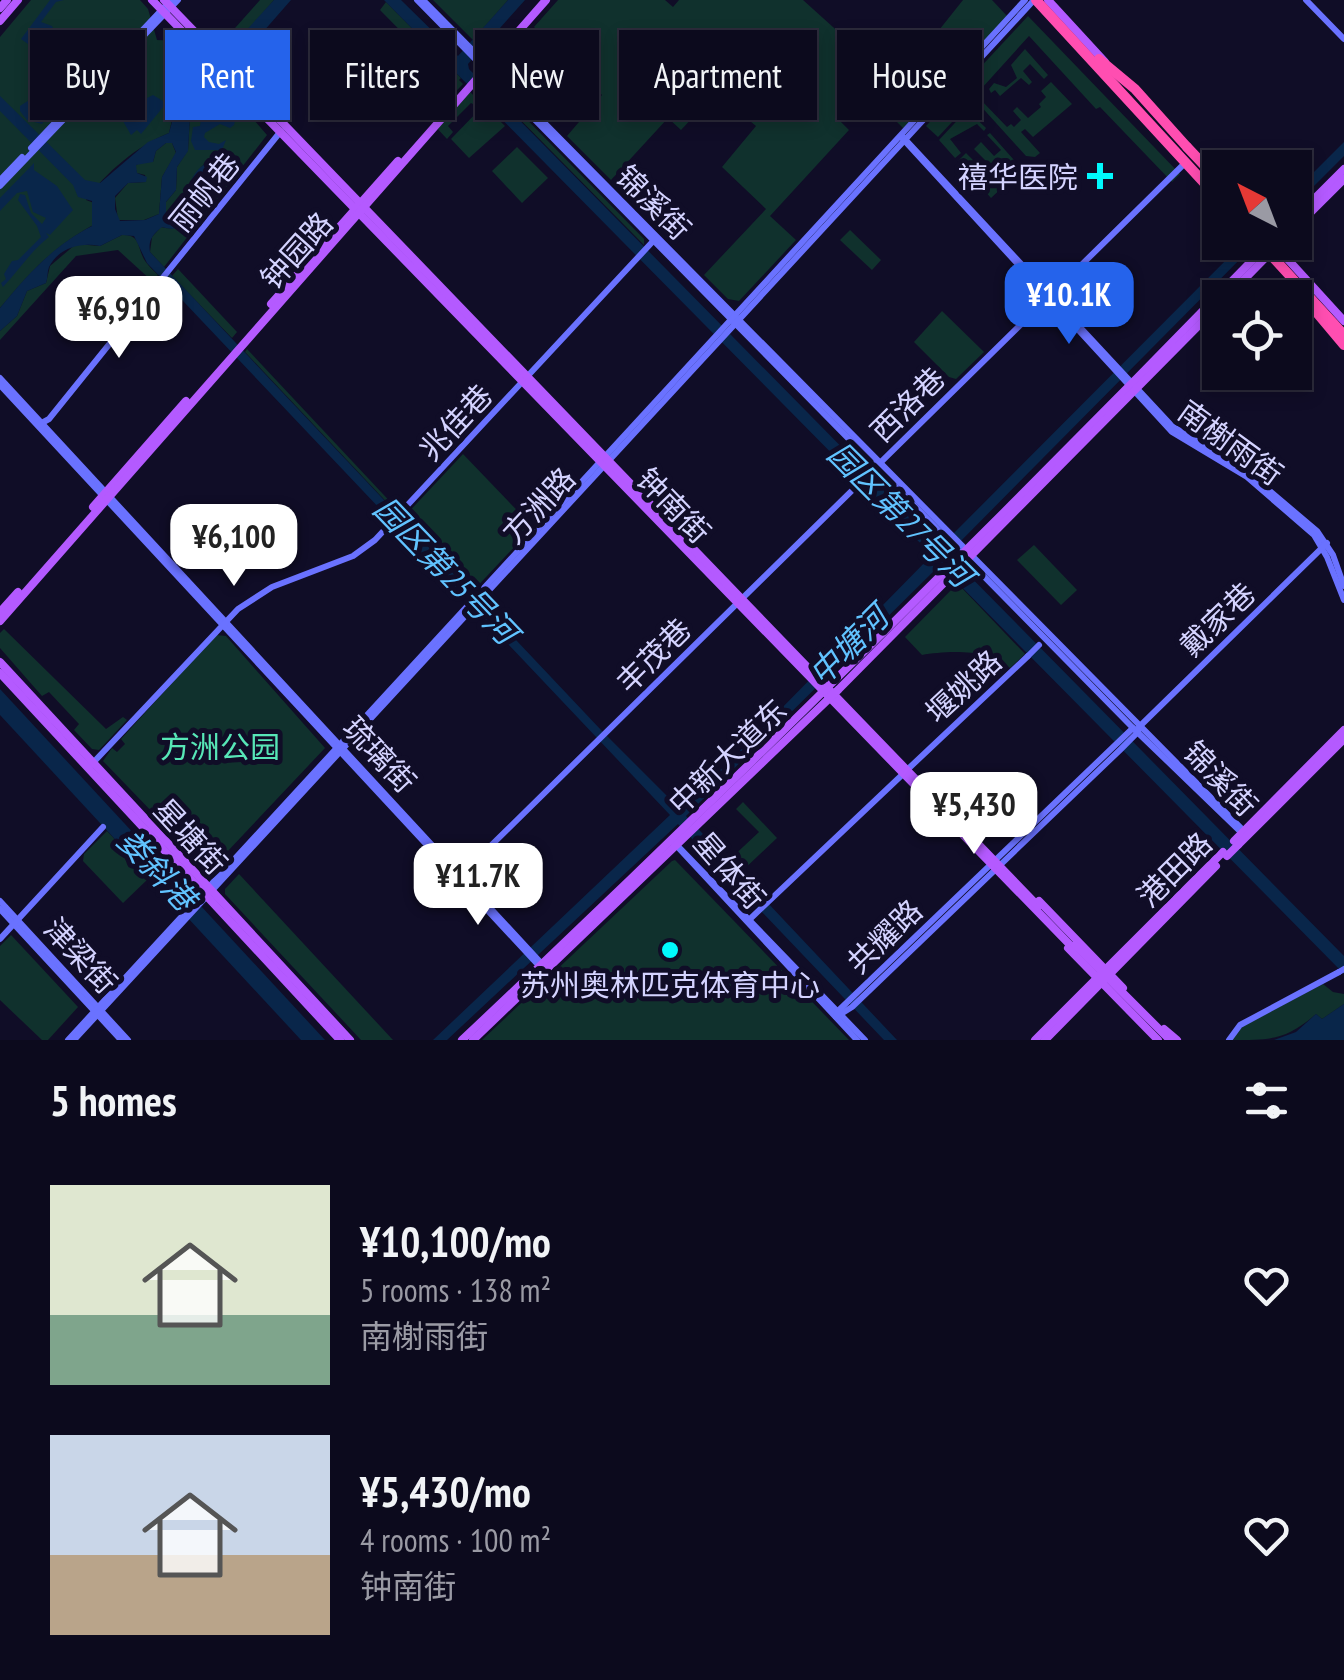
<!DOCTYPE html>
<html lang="en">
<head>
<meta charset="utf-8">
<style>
	body { margin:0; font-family:"PT Sans Narrow","Noto Sans SC",sans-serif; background:#151326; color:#f1f3f6; height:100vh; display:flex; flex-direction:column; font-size:38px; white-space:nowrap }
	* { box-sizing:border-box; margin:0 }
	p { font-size:32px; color:#9a9aa4 }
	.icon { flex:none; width:55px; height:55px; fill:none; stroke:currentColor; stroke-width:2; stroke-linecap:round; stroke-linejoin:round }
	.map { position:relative; height:1040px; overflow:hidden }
	.details { display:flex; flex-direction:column; background:#0c0a1d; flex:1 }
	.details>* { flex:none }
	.banner { position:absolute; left:30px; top:30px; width:1285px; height:90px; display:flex; gap:20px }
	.needle { width:65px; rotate:318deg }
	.tools { position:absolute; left:1202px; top:150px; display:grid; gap:20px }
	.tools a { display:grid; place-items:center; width:110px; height:110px; border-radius:0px; background:#0c0a1d; box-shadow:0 5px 15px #0003,0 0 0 2px #2c2b3b; font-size:50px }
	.price { position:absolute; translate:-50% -85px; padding:0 22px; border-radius:20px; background:#fff; color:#222; font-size:32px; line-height:65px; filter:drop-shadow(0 2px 5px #0008) }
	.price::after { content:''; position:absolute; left:50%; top:60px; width:30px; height:22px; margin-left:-15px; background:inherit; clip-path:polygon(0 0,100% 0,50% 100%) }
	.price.selected { background:#2563eb; color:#fff }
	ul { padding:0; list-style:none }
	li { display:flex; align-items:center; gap:30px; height:250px; padding:0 50px }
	li span { display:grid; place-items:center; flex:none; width:280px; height:200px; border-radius:0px; color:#555 }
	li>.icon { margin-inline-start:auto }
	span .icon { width:120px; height:120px; fill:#fffc; stroke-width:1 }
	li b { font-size:42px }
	h2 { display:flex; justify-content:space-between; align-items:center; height:120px; padding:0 50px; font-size:42px }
	.tag { padding:0 35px; border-radius:0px; background:#0c0a1d; box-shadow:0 5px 15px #0003,0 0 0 2px #2c2b3b; font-size:35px; line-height:90px }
	.tag.selected { background:#2563eb; color:#fff }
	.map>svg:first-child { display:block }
	.green { fill:#10312d }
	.water { fill:#09264a; fill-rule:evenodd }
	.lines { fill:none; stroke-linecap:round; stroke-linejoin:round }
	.secondary { stroke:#6a72ff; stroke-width:6 }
	.primary { stroke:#b45aff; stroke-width:8 }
	.highway { stroke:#ff4eb1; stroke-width:10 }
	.secondary-bridge { stroke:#6a72ff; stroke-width:6 }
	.primary-bridge { stroke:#b45aff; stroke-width:8 }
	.highway-bridge { stroke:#ff4eb1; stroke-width:10 }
	.poi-dot { fill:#00f9fe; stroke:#100d27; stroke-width:4 }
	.labels { text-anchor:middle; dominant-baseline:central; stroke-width:10; stroke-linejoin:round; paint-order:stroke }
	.poi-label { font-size:30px; fill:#d4d3ff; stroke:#100d27; text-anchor:end }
	.street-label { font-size:30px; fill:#d4d3ff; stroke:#100d27 }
	.park-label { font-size:30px; fill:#57e7b7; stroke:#100d27 }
	.water-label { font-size:32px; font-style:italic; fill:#61c3ff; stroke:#100d27 }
</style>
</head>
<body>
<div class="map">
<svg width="1344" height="1040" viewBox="0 0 1344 1040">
	<rect width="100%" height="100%" fill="#100d27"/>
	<g class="green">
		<path d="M31 0H140L148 9 157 40 179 41 211 71 175 107 169 133C138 145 105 173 86 200L94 203 93 225C52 248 30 272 0 308V37Z"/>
		<path d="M260 0H274L227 54 219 46Z"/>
		<path d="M433 0H508L473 40Z"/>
		<path d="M558 0H665L673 7 679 0H803L884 73 840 121 849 130 770 216 796 240 739 301 728 299 704 275 766 209 722 167 756 126 716 93 681 130 668 118 611 180 567 136 602 95 534 27Z"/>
		<path d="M963 0H992L1007 16 904 129 880 105 886 98 905 115 930 88 908 68 921 56 945 76 948 68 924 49Z"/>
		<path d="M386 2 461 78 459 80 463 84 436 112 432 109 453 84 380 10Z"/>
		<path d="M1028 16 1180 174 1172 182 1100 107 1096 109 1029 36 972 99 962 87Z"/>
		<path d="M1025 49 1048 75 1044 79 1030 64 1023 71 1032 82 1029 85 1021 78 1000 96 995 90 991 93 989 89 994 83 1006 87 1017 78 1011 65Z"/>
		<path d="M220 81 267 135 164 267 150 252 152 237 161 227C184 233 191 217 202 201 207 193 215 188 222 182L207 162C191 173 186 197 178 215L171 216 166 212V202L176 190 177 167 188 150 190 115Z"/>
		<path d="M1051 82 1072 104 1033 137 1025 129 1021 132 1040 153 1035 157 1026 156 977 102 980 99 1007 127 1011 124 1014 127 1021 120 1013 111 1017 107 1028 118 1041 107 1039 104 1046 97 1041 91Z"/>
		<path d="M492 84 644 239V245L486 85Z"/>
		<path d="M467 89 505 126 469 158 451 139 481 108 471 103 448 126 453 132 447 139 435 126Z"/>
		<path d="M955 95 967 106 938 137 926 126Z"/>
		<path d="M967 110 986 128 984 131 977 124 950 139 961 153 955 158 939 140Z"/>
		<path d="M990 133 1022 169 991 198 958 161 966 153 981 168 987 162 974 149 981 142 994 156 1001 150 987 135Z"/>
		<path d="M166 143H172L176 153 162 177 159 214 144 220H118L115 198 128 183 146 182 145 175 137 173 135 166 141 162H153L156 151Z"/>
		<path d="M517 147 548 178 522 203 492 171Z"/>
		<path d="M850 230 881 260 872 270 840 240Z"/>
		<path d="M122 235C138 235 137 242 142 255 145 263 152 269 158 275L152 281 118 250 76 256 0 340V331L17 316 27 291 46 283 50 266 76 244 100 246Z"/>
		<path d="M178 269 237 332 232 338 172 276Z"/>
		<path d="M942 311 984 352 956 379 949 377 914 342Z"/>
		<path d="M247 349 397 509 395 511 245 352Z"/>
		<path d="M463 454 533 527 472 592 403 518Z"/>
		<path d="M1034 545 1077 590 1061 605 1017 560Z"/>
		<path d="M955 586H960L1025 654 1010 668C991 648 945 651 922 655L905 637Z"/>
		<path d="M4 629 106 729 123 717 127 720 99 750 92 749 74 730 79 724 49 692 42 696 0 648V633Z"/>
		<path d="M216 635 226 636 325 748 209 871 103 761 112 748 117 752 125 744 121 739Z"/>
		<path d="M743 802 777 838 740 873 728 861 759 832 736 809Z"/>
		<path d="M107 831 150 877 123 903 83 861 84 854Z"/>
		<path d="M675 860 849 1040H482L672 861Z"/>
		<path d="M239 874 393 1040H361L225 894V889Z"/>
		<path d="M11 935 78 1007 48 1040H42L0 1000V946Z"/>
		<path d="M1323 984 1333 992 1344 994V1004L1322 1019 1316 1014C1286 1040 1271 1040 1232 1040L1243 1026Z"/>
	</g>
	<g class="water">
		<path d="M50 0H64L56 2 41 22 52 26 65 56 43 31 28 44 21 39Z"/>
		<path d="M274 0H291L190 115 188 151 177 167 176 190 166 202V212L171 216 179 215C187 195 191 160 217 162L225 179C218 185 211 190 205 196 191 212 189 235 162 227 153 234 148 240 150 252L601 730 679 808 730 761 932 555 384 0H401L458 56 508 0H525L468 64 469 69 940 547 1243 243H1256L948 554 1344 956V974L940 565 686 816 897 1040H884L678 824 447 1040H433L670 815 147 263 134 236 122 235 100 246C82 242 59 247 49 267 47 272 48 278 46 283L27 291 17 316 0 331V308C28 274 53 246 92 226V201L78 197 73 185 0 111V96L85 180 100 183 148 142 169 133 176 107ZM166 143H172L176 152 162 177 159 214 145 220 120 221 115 209V196L128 183 146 182 147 177 137 173 136 165 153 162 156 151Z"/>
		<path d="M65 94 42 124 27 120 20 111V106L37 95Z"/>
		<path d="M153 95 163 101 164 106 141 134 137 130 131 135 123 121 115 118 119 112 134 109 139 102Z"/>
		<path d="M222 96 238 109 234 125 230 128 220 124 205 133 204 137 209 142 219 144 226 140 222 150H195L191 141 193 127 200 126 201 119Z"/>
		<path d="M1344 142V156L1295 205V191Z"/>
		<path d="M34 163V170L57 186 73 210 50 235 46 233 49 237C30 252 19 270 3 287L1 283 6 279 4 274 12 261 18 260 41 237 37 226 18 200 20 194 25 195 31 213 42 224 46 218 33 212 27 191 17 193 0 211V198Z"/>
		<path d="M0 689 325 1040H301L0 715Z"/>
		<path d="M1344 1004V1040H1274L1296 1032 1316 1014 1322 1019Z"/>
	</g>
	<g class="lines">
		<g class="secondary">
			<path d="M417 0 1133 728 1245 836"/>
			<path d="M423 0 1244 831"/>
			<path d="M1306 0 1344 39"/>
			<path d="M903 137 1172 426 1246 471 1317 531 1333 555 1344 586"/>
			<path d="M902 138 1172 432 1247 477 1314 535 1327 557 1344 600"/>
			<path d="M31 148 171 0"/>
			<path d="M0 180 22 157"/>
			<path d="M0 186 178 0"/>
			<path d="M0 378 543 965"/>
			<path d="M0 385 541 968"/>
			<path d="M38 425 49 419 281 131"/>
			<path d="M90 766 238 609 272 587 353 556 375 540 656 238"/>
			<path d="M908 769 1028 656"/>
			<path d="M673 841 865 1040"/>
			<path d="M673 842 857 1040"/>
			<path d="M457 879 1183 165"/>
			<path d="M0 901 128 1040"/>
			<path d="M0 909 121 1040"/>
			<path d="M750 919 903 774"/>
			<path d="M0 939 103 827"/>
			<path d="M836 1017 852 1007 1121 749 1138 732 1139 727 1327 543"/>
			<path d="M836 1017 838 1011 1133 728"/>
			<path d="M68 1040 1025 0"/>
			<path d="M74 1040 1034 0"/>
			<path d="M1229 1040 1240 1025 1339 972"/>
		</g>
		<g class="primary">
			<path d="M152 0 1073 948"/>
			<path d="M164 0 1038 906"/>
			<path d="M1048 0 1105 62"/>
			<path d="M0 8 7 0"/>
			<path d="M0 21 18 0"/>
			<path d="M1295 218 1344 169"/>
			<path d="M1295 228 1344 179"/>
			<path d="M1272 242 1344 321"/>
			<path d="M1226 298 1281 242"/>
			<path d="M271 304 398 161"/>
			<path d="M93 507 186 401"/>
			<path d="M0 612 18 592"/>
			<path d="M0 621 546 0"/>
			<path d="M0 662 350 1040"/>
			<path d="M0 673 340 1040"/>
			<path d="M1234 841 1344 730"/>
			<path d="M1238 845 1344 739"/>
			<path d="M1039 901 1123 988"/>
			<path d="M1068 948 1158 1040"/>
			<path d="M1164 1029 1177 1040"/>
			<path d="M462 1040C737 780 1006 514 1270 242"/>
			<path d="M473 1040 839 689 1220 304"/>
			<path d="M1035 1040 1223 852"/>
			<path d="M1045 1040 1216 866"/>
		</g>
		<g class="highway">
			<path d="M1036 0 1220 200"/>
			<path d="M1187 147 1220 182"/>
			<path d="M1297 289 1344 345"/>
		</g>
		<g class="secondary-bridge">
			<path d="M1028 656 1039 645"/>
			<path d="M1339 972 1344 969"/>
		</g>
		<g class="primary-bridge">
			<path d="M1227 856 1238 845"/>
			<path d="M1075 945 1170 1040"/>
		</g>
		<g class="highway-bridge">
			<path d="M1099 59 1135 89 1187 147"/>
			<path d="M1259 242 1344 335"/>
		</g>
	</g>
	<g class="poi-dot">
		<path d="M1095 161h10v10h10v10h-10v10h-10v-10h-10v-10h10z"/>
		<circle cx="670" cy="950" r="10"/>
	</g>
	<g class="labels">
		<g class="poi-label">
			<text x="1078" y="176">禧华医院</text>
			<text x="670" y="984" text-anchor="middle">苏州奥林匹克体育中心</text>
		</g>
		<g class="street-label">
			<text transform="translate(204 192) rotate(-51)">丽帆巷</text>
			<text transform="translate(654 202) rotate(45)">锦溪街</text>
			<text transform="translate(296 250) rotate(-48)">钟园路</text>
			<text transform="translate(907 404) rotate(-45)">西洛巷</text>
			<text transform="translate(455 422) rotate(-47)">兆佳巷</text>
			<text transform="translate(1231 442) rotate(36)">南榭雨街</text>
			<text transform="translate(538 505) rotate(-47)">方洲路</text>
			<text transform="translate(674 505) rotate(46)">钟南街</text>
			<text transform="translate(1217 619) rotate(-44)">戴家巷</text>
			<text transform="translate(653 655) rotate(-45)">丰茂巷</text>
			<text transform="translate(963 686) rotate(-43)">堰姚路</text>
			<text transform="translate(380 754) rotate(47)">琉璃街</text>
			<text transform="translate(727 756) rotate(-44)">中新大道东</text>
			<text transform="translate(1221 778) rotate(46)">锦溪街</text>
			<text transform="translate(191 836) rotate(47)">星塘街</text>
			<text transform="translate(1174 869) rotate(-45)">港田路</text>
			<text transform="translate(730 870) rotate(49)">星体街</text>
			<text transform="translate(884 936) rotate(-44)">共耀路</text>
			<text transform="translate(81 955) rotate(47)">津梁街</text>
		</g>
		<g class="park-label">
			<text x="220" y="746">方洲公园</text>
		</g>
		<g class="water-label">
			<text transform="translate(901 514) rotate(45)">园区第27号河</text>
			<text transform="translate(446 570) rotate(46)">园区第25号河</text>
			<text transform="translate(848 645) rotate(-45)">中塘河</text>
			<text transform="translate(157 869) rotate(47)">娄斜港</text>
		</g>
	</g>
</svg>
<div class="tools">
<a><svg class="needle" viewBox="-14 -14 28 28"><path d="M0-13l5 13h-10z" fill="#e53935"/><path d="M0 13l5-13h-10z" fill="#9a9aa4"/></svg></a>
<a><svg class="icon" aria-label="locate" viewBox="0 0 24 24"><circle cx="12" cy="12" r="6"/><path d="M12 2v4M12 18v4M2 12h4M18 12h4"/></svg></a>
</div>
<b class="price selected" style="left:1069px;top:347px">¥10.1K</b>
<b class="price" style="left:119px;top:361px">¥6,910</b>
<b class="price" style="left:234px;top:589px">¥6,100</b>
<b class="price" style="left:974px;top:857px">¥5,430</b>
<b class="price" style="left:478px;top:928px">¥11.7K</b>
<div class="banner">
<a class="tag">Buy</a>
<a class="tag selected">Rent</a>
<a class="tag">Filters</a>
<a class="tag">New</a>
<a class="tag">Apartment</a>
<a class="tag">House</a>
</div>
</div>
<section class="details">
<h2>5 homes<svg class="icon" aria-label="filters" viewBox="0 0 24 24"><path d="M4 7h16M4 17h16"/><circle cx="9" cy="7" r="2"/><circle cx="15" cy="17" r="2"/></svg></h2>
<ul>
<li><span style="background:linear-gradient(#dfe7d0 65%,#7fa58c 0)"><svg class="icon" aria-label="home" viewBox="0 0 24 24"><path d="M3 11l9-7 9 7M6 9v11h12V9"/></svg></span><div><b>¥10,100/mo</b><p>5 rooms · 138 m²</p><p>南榭雨街</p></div><svg class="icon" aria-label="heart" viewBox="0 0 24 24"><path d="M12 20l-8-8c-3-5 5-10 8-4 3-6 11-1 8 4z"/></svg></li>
<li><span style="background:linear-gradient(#c9d6e8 60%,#b9a48a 0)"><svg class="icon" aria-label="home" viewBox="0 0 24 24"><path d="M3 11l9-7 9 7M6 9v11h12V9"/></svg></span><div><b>¥5,430/mo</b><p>4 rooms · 100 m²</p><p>钟南街</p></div><svg class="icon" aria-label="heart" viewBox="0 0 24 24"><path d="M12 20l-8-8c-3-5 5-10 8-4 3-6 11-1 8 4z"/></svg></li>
</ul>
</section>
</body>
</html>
